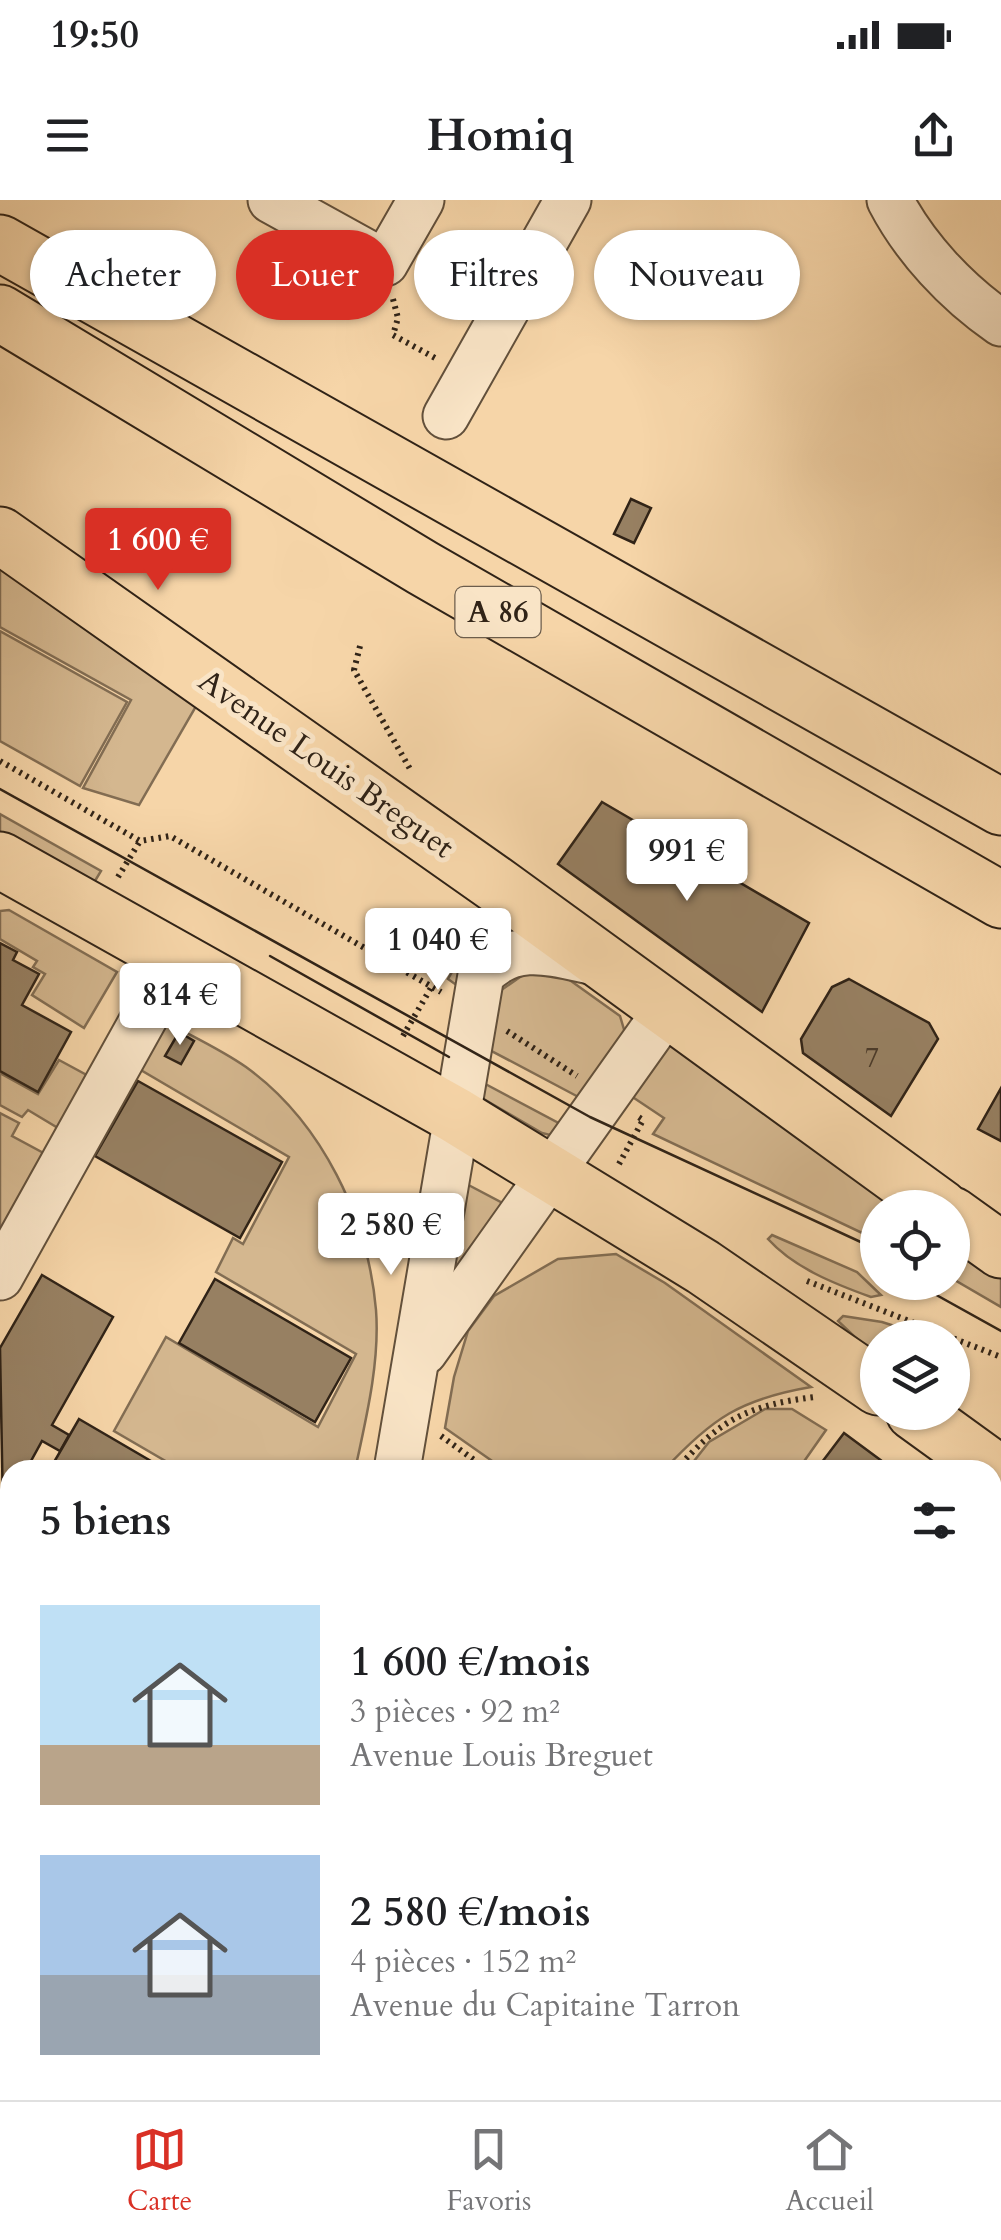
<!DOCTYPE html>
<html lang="fr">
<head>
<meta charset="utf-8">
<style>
	body { margin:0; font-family:Cardo,serif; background:#f6f6f6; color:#202124; height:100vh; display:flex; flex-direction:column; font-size:38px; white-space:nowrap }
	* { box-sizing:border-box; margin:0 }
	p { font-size:32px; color:#757577 }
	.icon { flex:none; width:55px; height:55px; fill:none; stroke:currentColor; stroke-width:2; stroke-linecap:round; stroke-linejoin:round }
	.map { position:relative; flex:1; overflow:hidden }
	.panel { position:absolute; left:0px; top:1260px; width:1002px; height:640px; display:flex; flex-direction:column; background:#fff; border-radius:30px 30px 0 0; box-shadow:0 2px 8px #0004 }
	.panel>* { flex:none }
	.guide { position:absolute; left:30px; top:30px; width:942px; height:90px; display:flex; gap:20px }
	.tools { position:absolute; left:860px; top:990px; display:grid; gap:20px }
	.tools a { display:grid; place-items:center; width:110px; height:110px; border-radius:50%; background:#fff; box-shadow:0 2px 8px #0004; font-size:50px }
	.price { position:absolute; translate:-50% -85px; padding:0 22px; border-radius:10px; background:#fff; color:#222; font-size:32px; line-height:65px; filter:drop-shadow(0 2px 5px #0008) }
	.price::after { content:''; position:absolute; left:50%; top:60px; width:30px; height:22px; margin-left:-15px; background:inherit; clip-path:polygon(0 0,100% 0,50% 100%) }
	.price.current { background:#d93025; color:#fff }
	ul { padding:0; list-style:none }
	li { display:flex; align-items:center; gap:30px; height:250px; padding:0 40px }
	li span { display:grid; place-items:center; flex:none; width:280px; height:200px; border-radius:0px; color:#555 }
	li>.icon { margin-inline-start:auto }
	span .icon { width:120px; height:120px; fill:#fffc; stroke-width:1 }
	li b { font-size:42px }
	h2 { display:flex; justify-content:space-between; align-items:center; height:120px; padding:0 40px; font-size:42px }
	.tag { padding:0 35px; border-radius:45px; background:#fff; box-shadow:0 2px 8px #0004; font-size:35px; line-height:90px }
	.tag.current { background:#d93025; color:#fff }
	.status { display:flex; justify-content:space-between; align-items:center; height:70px; padding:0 50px; background:#fff; direction:ltr }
	.status svg { height:28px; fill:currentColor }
	header { display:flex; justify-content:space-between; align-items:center; height:130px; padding:0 40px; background:#fff; font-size:45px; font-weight:600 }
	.tabs { display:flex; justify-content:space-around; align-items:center; height:140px; border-top:2px solid #e0e0e0; background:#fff; font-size:28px; color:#757577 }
	.tabs a { display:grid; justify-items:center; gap:5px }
	.tabs .current { color:#d93025 }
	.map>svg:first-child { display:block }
	.green { fill:#d4b78f; stroke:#826d53; stroke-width:2.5 }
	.building { fill:#978062; stroke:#302317; stroke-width:2.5 }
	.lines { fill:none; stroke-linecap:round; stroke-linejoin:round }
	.minor-casing { stroke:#62503b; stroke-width:49 }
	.major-casing { stroke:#302317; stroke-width:59 }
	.highway-casing { stroke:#302317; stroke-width:59 }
	.path { stroke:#302317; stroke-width:6; stroke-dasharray:2.5 5; stroke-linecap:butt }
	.minor { stroke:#f9e4c6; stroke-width:45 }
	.major { stroke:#f6d5a8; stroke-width:55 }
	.highway { stroke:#f6d5a8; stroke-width:55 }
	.tram { stroke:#302317; stroke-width:2.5 }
	.labels { text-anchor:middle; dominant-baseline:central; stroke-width:10; stroke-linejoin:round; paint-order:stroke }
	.number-label { font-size:28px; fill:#4a3a2a }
	.shield { fill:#f9e4c6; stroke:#6c5d4c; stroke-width:2.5 }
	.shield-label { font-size:30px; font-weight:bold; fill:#302317 }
	.street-label { font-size:32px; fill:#302317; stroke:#f9e4c6 }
</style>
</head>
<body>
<div class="status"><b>19:50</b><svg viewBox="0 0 49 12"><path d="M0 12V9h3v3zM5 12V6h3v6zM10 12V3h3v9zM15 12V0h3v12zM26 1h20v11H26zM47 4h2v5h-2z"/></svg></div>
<header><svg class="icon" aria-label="menu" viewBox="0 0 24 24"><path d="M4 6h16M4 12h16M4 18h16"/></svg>Homiq<svg class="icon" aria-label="share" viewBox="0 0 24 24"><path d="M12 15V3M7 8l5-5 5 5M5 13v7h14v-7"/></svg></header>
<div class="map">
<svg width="1001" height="1900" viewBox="0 0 1001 1900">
	<rect width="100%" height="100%" fill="#f6d5a8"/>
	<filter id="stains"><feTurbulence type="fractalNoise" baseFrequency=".002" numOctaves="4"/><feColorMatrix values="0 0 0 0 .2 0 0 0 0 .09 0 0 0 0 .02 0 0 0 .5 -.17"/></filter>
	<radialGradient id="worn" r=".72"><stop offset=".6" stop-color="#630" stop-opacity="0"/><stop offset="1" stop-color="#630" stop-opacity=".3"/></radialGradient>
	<g class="green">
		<path d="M0 354 203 494 139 605 83 588 131 500 0 427Z"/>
		<path d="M0 431 127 502 80 586 0 541Z"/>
		<path d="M0 614 101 671 89 691 0 641Z"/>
		<path d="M492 701 532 730 466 792 448 779Z"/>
		<path d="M9 710 117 772 84 828 32 795 45 774 33 767 37 761 0 739V711Z"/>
		<path d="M557 771 620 816 628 843 586 901 484 847 497 793 523 775Z"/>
		<path d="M159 818C187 834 219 848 246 867 322 922 368 1018 376 1110 380 1162 366 1219 355 1270H181L114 1231 166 1137 318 1227 356 1154 216 1072 233 1038 243 1044 289 957 134 866Z"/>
		<path d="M666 841 912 1007 878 1008 877 1040 653 934 664 918 628 894Z"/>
		<path d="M59 860 94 879 63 931 28 910 22 917 0 905V873L38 894Z"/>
		<path d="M476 879 566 927 550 935 542 933 482 898Z"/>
		<path d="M0 913 19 923 12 936 49 956 0 1042Z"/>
		<path d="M459 980 510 1007 449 1090Z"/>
		<path d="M772 1035 857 1072 881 1095 871 1097C835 1084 794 1068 768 1039Z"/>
		<path d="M952 1037 1001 1072V1107L953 1079Z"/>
		<path d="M616 1054 665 1083 811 1187C741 1199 712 1218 664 1270H505L445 1228 454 1177 468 1131 494 1096 558 1059Z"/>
		<path d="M843 1116 882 1122 929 1137 878 1138 877 1158 838 1121Z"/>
		<path d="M765 1209H792L826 1230 798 1270H687L709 1242Z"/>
		<path d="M993 1319 1001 1325V1501L992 1490Z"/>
	</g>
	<g class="building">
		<path d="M631 299 651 308 634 343 614 334Z"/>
		<path d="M602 602 809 723 762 812 558 664Z"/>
		<path d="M0 743 17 752 13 760 39 774 22 805 71 832 38 892 0 871Z"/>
		<path d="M849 779 929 823 938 839 891 916 803 853 801 839 832 787Z"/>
		<path d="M179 832 194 841 181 864 165 856Z"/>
		<path d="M138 881 282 962 240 1038 95 956Z"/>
		<path d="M1001 888V941L978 929Z"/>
		<path d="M42 1075 113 1117 52 1225 69 1235 60 1251 42 1241 26 1270H10V1298L3 1311 0 1148Z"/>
		<path d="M215 1079 351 1158 315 1222 179 1143Z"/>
		<path d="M79 1219 156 1264 153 1270 50 1269Z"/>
		<path d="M844 1233 894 1270H816Z"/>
		<path d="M992 1646 1001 1652V1728L992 1722Z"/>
		<path d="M40 1890H116L130 1900H53Z"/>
	</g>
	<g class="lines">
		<g class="minor-casing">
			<g id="minor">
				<path d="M271 0 385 63 421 0"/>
				<path d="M890 0C915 48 956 92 1001 123"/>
				<path d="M446 216 568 0"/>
				<path d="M0 1077 177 759"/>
				<path d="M424 1152 667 810"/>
				<path d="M397 1270 481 775C515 738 555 754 599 763"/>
				<path d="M0 1795 10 1798"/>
				<path d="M992 1796 1001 1802"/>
				<path d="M0 1855 10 1842"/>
				<path d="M481 1890 534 1900"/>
				<path d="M277 1900 279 1890"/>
				<path d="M926 1900 928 1890"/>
			</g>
		</g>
		<g class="major-casing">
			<g id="major">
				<path d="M0 335 501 688 941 1008"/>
				<path d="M0 660 455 915 703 1067 878 1187"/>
				<path d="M952 1015 1001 1050"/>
				<path d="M914 1212 1001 1275"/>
			</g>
		</g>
		<g class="highway-casing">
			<g id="highway">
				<path d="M0 43 1001 607"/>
				<path d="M0 113 423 368 1001 700"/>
			</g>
		</g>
		<g class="path">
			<path d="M393 99 398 118 393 135 437 159"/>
			<path d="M360 446 354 470 410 569"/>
			<path d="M0 561 140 641 170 636 441 792"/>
			<path d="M118 677 140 641"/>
			<path d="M507 831 577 876"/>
			<path d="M403 836 432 786"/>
			<path d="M619 964 643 920 637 916"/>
			<path d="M807 1081 1001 1157"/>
			<path d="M441 1236 488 1270"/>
			<path d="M676 1270C720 1219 749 1205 815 1197"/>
			<path d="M992 1514 1001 1526"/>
			<path d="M992 1630 1001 1637"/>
		</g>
		<use href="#minor" class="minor"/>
		<use href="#major" class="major"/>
		<use href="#highway" class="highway"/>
		<g class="tram">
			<path d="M0 589 590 917 878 1050"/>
			<path d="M270 756 449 857"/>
			<path d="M913 1082 1001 1131"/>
		</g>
	</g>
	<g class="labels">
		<g class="number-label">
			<text x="872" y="858">7</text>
		</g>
		<rect class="shield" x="455.5" y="387" width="85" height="50" rx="8"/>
		<g class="shield-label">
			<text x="498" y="412">A 86</text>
		</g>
		<g class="street-label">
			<text transform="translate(326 564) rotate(35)">Avenue Louis Breguet</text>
		</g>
	</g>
	<rect width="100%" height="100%" filter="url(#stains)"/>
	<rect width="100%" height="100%" fill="url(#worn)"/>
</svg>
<div class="tools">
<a><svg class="icon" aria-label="locate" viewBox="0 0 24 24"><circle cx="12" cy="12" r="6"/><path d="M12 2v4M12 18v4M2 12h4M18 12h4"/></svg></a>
<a><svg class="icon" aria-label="layers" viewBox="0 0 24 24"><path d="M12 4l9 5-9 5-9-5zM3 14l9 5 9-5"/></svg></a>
</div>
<b class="price current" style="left:158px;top:393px">1 600 €</b>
<b class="price" style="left:687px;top:704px">991 €</b>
<b class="price" style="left:438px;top:793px">1 040 €</b>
<b class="price" style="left:180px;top:848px">814 €</b>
<b class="price" style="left:391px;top:1078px">2 580 €</b>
<div class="guide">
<a class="tag">Acheter</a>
<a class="tag current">Louer</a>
<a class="tag">Filtres</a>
<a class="tag">Nouveau</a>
</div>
<section class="panel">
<h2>5 biens<svg class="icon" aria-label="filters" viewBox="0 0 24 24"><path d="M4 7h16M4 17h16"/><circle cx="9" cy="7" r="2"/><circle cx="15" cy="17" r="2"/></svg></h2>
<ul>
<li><span style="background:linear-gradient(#bfe0f5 70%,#b9a48a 0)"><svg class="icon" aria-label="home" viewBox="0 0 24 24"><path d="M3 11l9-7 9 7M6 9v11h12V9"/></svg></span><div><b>1 600 €/mois</b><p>3 pièces · 92 m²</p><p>Avenue Louis Breguet</p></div></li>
<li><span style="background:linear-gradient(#a9c7e8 60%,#9aa5b1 0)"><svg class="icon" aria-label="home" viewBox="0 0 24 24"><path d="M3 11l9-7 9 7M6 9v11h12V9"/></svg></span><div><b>2 580 €/mois</b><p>4 pièces · 152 m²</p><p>Avenue du Capitaine Tarron</p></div></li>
</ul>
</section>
</div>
<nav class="tabs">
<a class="current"><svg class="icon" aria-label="map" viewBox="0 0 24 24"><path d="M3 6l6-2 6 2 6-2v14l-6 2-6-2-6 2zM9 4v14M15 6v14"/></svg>Carte</a>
<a><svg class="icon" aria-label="saved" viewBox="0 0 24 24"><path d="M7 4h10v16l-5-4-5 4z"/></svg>Favoris</a>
<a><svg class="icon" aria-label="home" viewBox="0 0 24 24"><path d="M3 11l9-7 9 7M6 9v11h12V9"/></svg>Accueil</a>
</nav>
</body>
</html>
